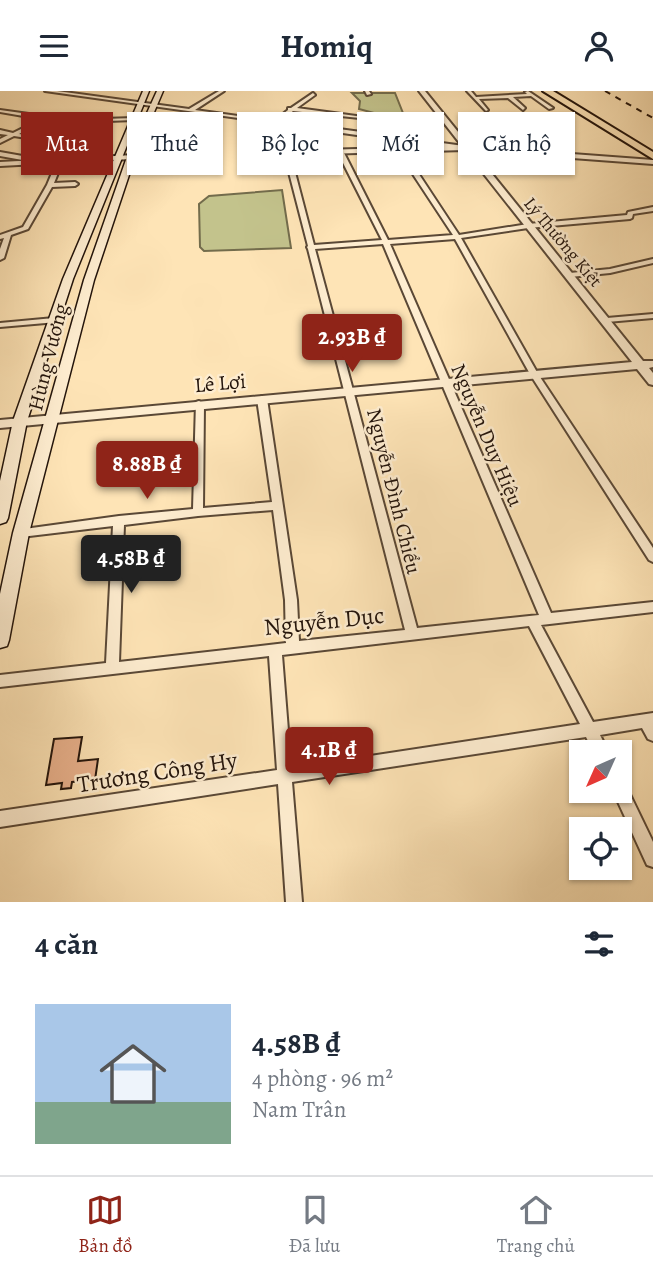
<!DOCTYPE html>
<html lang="vi">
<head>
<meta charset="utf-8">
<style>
	body { margin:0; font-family:Alegreya,serif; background:#f6f6f7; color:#1f2937; height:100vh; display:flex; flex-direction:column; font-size:26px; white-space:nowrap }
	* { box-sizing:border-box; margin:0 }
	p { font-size:23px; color:#747a83 }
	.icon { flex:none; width:38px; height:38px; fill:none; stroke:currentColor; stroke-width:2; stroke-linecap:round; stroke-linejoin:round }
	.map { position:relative; height:811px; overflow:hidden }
	.side { display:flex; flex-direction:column; background:#fff; flex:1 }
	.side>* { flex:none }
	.guide { position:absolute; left:21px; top:21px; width:612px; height:63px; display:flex; gap:14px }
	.needle { width:46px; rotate:225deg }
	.fabs { position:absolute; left:569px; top:649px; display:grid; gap:14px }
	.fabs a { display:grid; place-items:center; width:63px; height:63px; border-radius:0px; background:#fff; box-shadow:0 2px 5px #0004; font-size:35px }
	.price { position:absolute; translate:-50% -60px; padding:0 16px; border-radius:7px; background:#8f2418; color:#fff; font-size:23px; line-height:46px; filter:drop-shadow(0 2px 4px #0008) }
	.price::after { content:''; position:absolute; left:50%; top:42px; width:21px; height:16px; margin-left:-10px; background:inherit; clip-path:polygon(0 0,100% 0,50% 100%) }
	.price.current { background:#222; color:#fff }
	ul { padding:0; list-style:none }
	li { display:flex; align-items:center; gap:21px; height:175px; padding:0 35px }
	li span { display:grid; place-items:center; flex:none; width:196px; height:140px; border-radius:0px; color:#555 }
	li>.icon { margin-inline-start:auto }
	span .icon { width:84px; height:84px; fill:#fffc; stroke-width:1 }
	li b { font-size:30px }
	h2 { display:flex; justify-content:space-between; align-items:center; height:84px; padding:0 35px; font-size:30px }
	.pill { padding:0 24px; border-radius:0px; background:#fff; box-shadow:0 2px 5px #0004; font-size:24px; line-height:63px }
	.pill.current { background:#8f2418; color:#fff }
	header { display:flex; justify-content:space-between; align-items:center; height:91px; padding:0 35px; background:#fff; font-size:32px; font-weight:700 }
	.menu { display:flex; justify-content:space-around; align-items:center; height:98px; border-top:2px solid #e0e1e3; background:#fff; font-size:19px; color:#747a83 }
	.menu a { display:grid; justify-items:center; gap:4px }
	.menu .current { color:#8f2418 }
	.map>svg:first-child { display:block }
	.green { fill:#c3c38c; stroke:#736c4c; stroke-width:2 }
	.building { fill:#e9b18c; stroke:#23140b; stroke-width:2 }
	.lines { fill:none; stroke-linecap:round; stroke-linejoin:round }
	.minor-casing { stroke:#5a4836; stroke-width:4 }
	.tertiary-casing { stroke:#5a4836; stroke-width:4 }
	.secondary-casing { stroke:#23140b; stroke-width:3 }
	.trunk-casing { stroke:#23140b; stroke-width:4 }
	.minor { fill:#feedd0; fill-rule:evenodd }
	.tertiary { fill:#feedd0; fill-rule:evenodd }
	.secondary { fill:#feedd0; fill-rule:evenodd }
	.trunk { fill:#fee4b6; fill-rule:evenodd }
	.rail { stroke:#23140b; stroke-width:2; stroke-dasharray:6 6; stroke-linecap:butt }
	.labels { text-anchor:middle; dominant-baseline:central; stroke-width:5; stroke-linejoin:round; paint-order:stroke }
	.far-street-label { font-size:18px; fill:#23140b; stroke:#feedd0 }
	.street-label { font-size:21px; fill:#23140b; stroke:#feedd0 }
	.near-street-label { font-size:24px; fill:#23140b; stroke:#feedd0 }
</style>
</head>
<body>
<header><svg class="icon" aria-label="menu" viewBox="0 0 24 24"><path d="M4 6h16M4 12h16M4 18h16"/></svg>Homiq<svg class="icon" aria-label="person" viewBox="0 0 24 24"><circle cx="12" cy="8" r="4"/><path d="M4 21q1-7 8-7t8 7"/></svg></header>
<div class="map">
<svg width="653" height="811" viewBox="0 0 653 811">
	<rect width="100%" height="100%" fill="#fee4b6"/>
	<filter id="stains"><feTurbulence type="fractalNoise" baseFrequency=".00286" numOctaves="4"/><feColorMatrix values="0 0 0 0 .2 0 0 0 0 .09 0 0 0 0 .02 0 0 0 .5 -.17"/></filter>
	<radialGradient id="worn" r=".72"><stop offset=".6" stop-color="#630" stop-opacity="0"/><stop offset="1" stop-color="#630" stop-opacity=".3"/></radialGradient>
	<g class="green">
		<path d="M352 2H395L403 22 417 41 376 31 385 25 359 18 360 10Z"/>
		<path d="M282 99 291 157 204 160 200 156 199 113 209 105Z"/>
	</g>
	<path class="building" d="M82 646 78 670 98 668 95 689 72 691 71 697 61 698 62 692 46 694 54 648Z"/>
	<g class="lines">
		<g class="minor-casing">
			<g id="minor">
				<path d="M45 0H57L189 18 219 0H224L195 19 274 30 288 19V17H291L313 2 315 4 297 17 371 27 369 28 293 20 280 30 464 55 653 69V73L464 59 264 31 247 45 245 42 259 30Z"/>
				<path d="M365 0H369L371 3 367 4Z"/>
				<path d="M467 0H471L476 6 527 3 525 1 528 0 553 17 549 18 531 5 513 6 525 17 523 19 508 7 479 8 488 19 486 20Z"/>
				<path d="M0 19 72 29 134 27 136 28 134 29 81 31 70 52 54 92 75 91 78 93 75 95 52 96 28 138 11 144 4 167 0 169V158L4 147 0 148V144L23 136 47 94 64 53 14 45 0 52V48L8 44 0 43V39L13 42 41 28 0 21ZM46 28 76 33 65 50 19 43Z"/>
				<path d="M400 57 403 59 459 144 528 133 627 124 628 121 653 116V120L633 123 632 127 630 128 528 137 461 147 538 283 653 457V471L649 469 530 283 455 148 390 153 551 522 653 511V521L541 534 593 631 653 622V650L648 648 642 637 600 644 609 662H594L586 646 292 691 302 811H286L278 693 0 736V720L277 679 269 565 0 596V584L106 572 113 435 21 446 17 445 15 442 17 439 119 425 193 418 196 311 199 310 204 313 203 417 272 411 257 308 262 305 267 308 297 509 299 550 405 539 308 158 307 156 308 155 284 62 287 60 290 62 314 154 382 149 337 60 340 58 343 60 388 149 453 144 397 59ZM383 153 539 524 417 537 315 158ZM273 419 285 509 286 552 119 571 124 434 198 425ZM529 535 580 633 291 677 282 564Z"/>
				<path d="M0 61 45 69 48 71 45 73 0 65Z"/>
				<path d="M653 168V172L610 182 570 186 566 184 570 182 610 178Z"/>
				<path d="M653 223V227L607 231 603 229 607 227Z"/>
				<path d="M54 227H57V231L0 236V232Z"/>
				<path d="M620 691 625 693 653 751V776L647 774 613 700H620Z"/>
			</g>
		</g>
		<g class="tertiary-casing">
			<g id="tertiary">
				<path d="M419 0H425L643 270H653V276L649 277 653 282V294L649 293 637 278 0 337V329L632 271 465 59 287 64 283 62 287 60 462 55Z"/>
				<path d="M134 64 135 66 131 68 0 75V71Z"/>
			</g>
		</g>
		<g class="secondary-casing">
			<g id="secondary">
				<path d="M143 0H149L73 188 27 330 8 427 6 431 0 433V390L13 330 63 188Z"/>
				<path d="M157 0H163L135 66 94 189 29 442 9 549 7 555 0 557V503L13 442 84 189 127 66Z"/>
			</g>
		</g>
		<g class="trunk-casing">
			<path id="trunk" d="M543 0H553L653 61V68Z"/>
		</g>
		<use href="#minor" class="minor"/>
		<use href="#tertiary" class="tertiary"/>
		<use href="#secondary" class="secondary"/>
		<use href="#trunk" class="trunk"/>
		<path class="rail" d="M605 0 653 27"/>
	</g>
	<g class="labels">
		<g class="far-street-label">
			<text transform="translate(563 151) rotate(50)">Lý Thường Kiệt</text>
		</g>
		<g class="street-label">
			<text transform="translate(48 266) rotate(-76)">Hùng Vương</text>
			<text transform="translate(220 292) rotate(-5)">Lê Lợi</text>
			<text transform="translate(487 344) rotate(67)">Nguyễn Duy Hiệu</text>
			<text transform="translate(394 400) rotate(76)">Nguyễn Đình Chiểu</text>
		</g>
		<g class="near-street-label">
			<text transform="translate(324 530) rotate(-6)">Nguyễn Dục</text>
			<text transform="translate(157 681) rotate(-9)">Trương Công Hy</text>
		</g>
	</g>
	<rect width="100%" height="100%" filter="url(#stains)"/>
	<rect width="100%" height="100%" fill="url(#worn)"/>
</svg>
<div class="fabs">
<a><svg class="needle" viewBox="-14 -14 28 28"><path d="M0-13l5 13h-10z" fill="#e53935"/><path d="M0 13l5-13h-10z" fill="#747a83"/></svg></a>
<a><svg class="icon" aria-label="locate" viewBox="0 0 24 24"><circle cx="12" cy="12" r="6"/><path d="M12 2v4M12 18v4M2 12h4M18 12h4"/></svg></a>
</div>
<b class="price" style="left:352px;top:283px">2.93B ₫</b>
<b class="price" style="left:147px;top:410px">8.88B ₫</b>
<b class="price current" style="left:131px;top:504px">4.58B ₫</b>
<b class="price" style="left:329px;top:696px">4.1B ₫</b>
<div class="guide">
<a class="pill current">Mua</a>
<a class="pill">Thuê</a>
<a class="pill">Bộ lọc</a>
<a class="pill">Mới</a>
<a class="pill">Căn hộ</a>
</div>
</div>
<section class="side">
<h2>4 căn<svg class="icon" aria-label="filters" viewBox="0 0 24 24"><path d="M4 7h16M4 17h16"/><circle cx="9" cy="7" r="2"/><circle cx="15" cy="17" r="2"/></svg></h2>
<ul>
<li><span style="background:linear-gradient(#a9c7e8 70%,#7fa58c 0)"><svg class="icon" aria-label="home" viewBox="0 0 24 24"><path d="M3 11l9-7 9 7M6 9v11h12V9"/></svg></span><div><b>4.58B ₫</b><p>4 phòng · 96 m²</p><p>Nam Trân</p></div></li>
</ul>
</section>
<nav class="menu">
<a class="current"><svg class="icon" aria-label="map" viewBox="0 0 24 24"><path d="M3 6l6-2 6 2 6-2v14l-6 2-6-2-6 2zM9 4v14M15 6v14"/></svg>Bản đồ</a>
<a><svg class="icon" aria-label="saved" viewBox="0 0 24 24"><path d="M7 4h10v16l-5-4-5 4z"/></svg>Đã lưu</a>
<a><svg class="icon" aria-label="home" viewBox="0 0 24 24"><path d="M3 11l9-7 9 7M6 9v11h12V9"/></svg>Trang chủ</a>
</nav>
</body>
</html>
